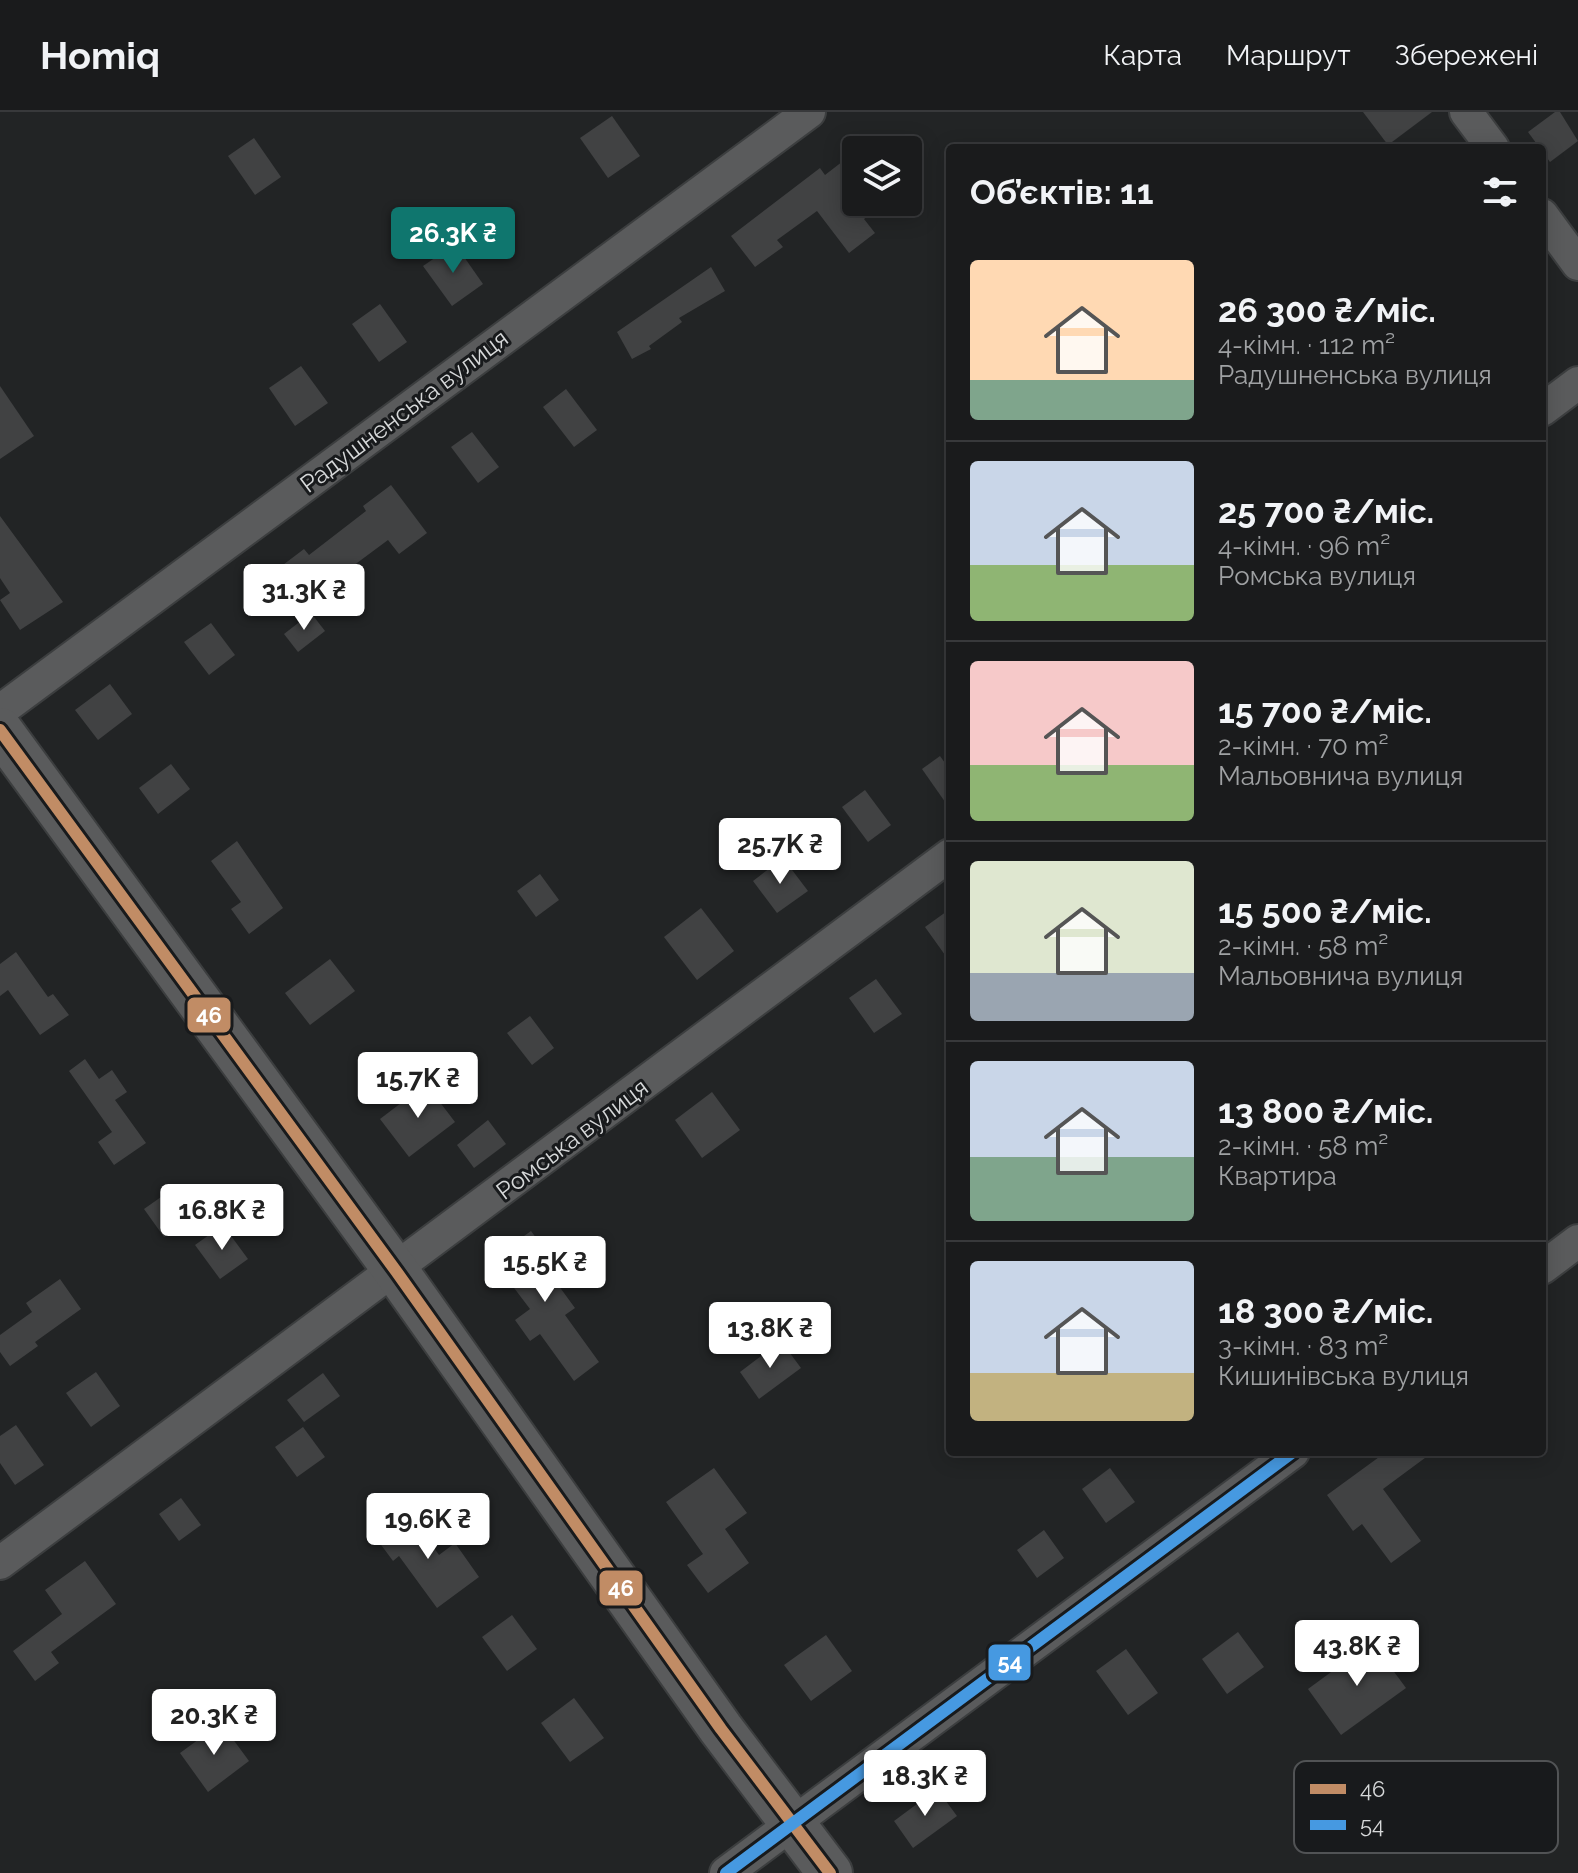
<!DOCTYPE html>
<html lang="uk">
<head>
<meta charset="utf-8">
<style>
	body { margin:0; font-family:Raleway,sans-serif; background:#232425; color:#f1f3f6; height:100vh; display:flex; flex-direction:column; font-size:30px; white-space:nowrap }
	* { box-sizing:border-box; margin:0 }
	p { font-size:26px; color:#9fa1a3 }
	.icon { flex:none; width:44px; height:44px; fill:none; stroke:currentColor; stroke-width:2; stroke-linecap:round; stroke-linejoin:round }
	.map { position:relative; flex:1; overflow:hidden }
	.details { position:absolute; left:946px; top:32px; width:600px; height:1312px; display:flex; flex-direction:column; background:#1a1b1c; border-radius:8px; box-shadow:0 4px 20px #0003,0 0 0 2px #38393b }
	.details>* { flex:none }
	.buttons { position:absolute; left:842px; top:24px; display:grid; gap:16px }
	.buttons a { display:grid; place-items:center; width:80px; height:80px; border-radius:8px; background:#1a1b1c; box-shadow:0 4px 20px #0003,0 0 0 2px #38393b; font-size:40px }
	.price { position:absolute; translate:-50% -68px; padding:0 18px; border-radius:8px; background:#fff; color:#222; font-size:26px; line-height:52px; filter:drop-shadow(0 2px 4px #0008) }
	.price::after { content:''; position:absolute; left:50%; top:48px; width:24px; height:18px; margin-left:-12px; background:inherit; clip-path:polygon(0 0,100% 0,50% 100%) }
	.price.active { background:#0f766e; color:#fff }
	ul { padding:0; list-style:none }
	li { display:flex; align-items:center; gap:24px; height:200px; padding:0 24px }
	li+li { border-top:2px solid #38393b }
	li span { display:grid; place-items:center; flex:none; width:224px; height:160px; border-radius:8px; color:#555 }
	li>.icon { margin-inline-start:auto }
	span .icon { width:96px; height:96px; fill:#fffc; stroke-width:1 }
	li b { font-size:34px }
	h2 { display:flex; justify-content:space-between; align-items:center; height:96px; padding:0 24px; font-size:34px }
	header { display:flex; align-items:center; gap:48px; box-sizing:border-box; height:112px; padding:0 40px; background:#1a1b1c; border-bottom:2px solid #38393b }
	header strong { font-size:38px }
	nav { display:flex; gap:44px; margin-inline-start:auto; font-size:28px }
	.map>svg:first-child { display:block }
	.building { fill:#414243 }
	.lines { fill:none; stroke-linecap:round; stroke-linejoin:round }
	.street-casing { stroke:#3c3e3f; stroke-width:36 }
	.secondary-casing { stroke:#3c3e3f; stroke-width:48 }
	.street { stroke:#5a5b5c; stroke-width:32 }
	.secondary { stroke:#5a5b5c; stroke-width:44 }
	.bus-1-casing { stroke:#181a1c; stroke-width:18 }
	.bus-2-casing { stroke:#181a1c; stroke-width:18 }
	.bus-1 { stroke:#c18c65; stroke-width:12 }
	.bus-2 { stroke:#4699e1; stroke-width:12 }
	.labels { text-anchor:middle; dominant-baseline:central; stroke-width:6; stroke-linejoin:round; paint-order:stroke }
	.street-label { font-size:24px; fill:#d6d8d9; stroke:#181a1c }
	.key { fill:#181a1c; stroke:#515355; stroke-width:2 }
	.key-label { font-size:22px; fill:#d6d8d9 }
	.line-badge { stroke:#181a1c; stroke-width:3 }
	.badge-label { font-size:22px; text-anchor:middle; font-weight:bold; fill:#fff }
</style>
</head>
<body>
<header>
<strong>Homiq</strong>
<nav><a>Карта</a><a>Маршрут</a><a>Збережені</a></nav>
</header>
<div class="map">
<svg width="1578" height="1761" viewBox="0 0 1578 1761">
	<rect width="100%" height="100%" fill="#222425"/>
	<g class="building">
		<path d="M1363 0H1432L1388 33Z"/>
		<path d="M1555 0H1560L1578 29 1550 50 1528 20Z"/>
		<path d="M612 4 640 44 608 66 580 26Z"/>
		<path d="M254 26 281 65 255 83 228 44Z"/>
		<path d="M856 39V90H886L864 107 875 121 849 141 817 99 777 128 783 135 755 155 731 124 820 56 825 63Z"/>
		<path d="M455 132 483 172 452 194 423 154Z"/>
		<path d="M711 155 725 179 679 206 682 210 649 234 651 237 632 247 617 220Z"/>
		<path d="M380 192 407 230 379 250 352 212Z"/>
		<path d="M301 254 328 291 295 314 269 276Z"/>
		<path d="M0 274 34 324 0 347Z"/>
		<path d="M566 277 597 318 574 335 543 295Z"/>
		<path d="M472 320 499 355 478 371 451 335Z"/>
		<path d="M391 373 427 421 399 442 388 428 330 471 334 476 301 501 271 462 304 437 309 443 366 399 363 394Z"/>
		<path d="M0 404 63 490 20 518 0 488 10 481 0 466Z"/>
		<path d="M311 501 325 519 298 540 284 522Z"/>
		<path d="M211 511 235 543 209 563 184 530Z"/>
		<path d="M110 572 132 602 98 628 75 598Z"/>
		<path d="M940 644 950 658V697L922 657Z"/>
		<path d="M171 652 190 677 158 702 139 676Z"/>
		<path d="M865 678 891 713 868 730 842 695Z"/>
		<path d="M237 729 283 796 249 822 231 797 241 790 211 749Z"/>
		<path d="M783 746 808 779 777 801 753 769Z"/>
		<path d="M540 762 559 788 536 805 517 779Z"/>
		<path d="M701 796 734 839 697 868 664 825Z"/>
		<path d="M950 797V850L925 815Z"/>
		<path d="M16 840 48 885 53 882 69 903 40 923 8 878 0 884V852Z"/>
		<path d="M330 847 355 879 310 913 285 881Z"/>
		<path d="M876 867 902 902 874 921 849 886Z"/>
		<path d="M530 904 554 936 532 953 507 921Z"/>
		<path d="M443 946 459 967 440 982 424 961Z"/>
		<path d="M85 947 99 967 112 958 127 980 115 988 146 1031 114 1053 98 1030 112 1020 69 959Z"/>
		<path d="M426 972 455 1010 409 1045 380 1007Z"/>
		<path d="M712 980 740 1018 702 1046 675 1008Z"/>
		<path d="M488 1008 506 1032 474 1056 457 1033Z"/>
		<path d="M171 1078 191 1105 164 1125 144 1097Z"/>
		<path d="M223 1113 248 1147 220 1167 195 1133Z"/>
		<path d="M531 1119 553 1149 545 1155 575 1196 565 1203 599 1250 574 1269 540 1222 530 1229 515 1208 530 1197 492 1147Z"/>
		<path d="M60 1167 81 1197 35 1230 38 1234 10 1254 0 1240V1223L32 1200 26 1191Z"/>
		<path d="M781 1229 801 1256 759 1287 740 1260Z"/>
		<path d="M96 1260 120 1294 91 1315 66 1281Z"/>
		<path d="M323 1261 340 1284 304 1310 287 1288Z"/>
		<path d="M16 1313 44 1353 15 1373 0 1351V1324Z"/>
		<path d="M303 1315 325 1345 297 1365 275 1335Z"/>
		<path d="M1386 1340H1433L1383 1377 1421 1429 1391 1451 1362 1412 1353 1419 1327 1383Z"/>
		<path d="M714 1356 747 1401 725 1417 749 1451 708 1481 687 1453 703 1442 666 1390Z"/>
		<path d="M1110 1356 1135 1390 1106 1411 1082 1377Z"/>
		<path d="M181 1386 201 1413 179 1429 159 1402Z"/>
		<path d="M409 1401 439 1443 455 1431 479 1465 437 1496 399 1444 393 1449 376 1426Z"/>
		<path d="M1044 1418 1064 1446 1037 1466 1017 1438Z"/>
		<path d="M85 1449 116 1492 51 1540 59 1551 35 1569 13 1539 62 1502 45 1478Z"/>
		<path d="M512 1503 537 1537 507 1559 482 1525Z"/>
		<path d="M1238 1520 1264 1555 1227 1582 1202 1547Z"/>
		<path d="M826 1523 852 1559 811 1589 784 1553Z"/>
		<path d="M1372 1530 1406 1576 1341 1623 1308 1577Z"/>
		<path d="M1126 1537 1158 1581 1128 1603 1096 1559Z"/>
		<path d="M574 1586 604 1626 570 1650 541 1611Z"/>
		<path d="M221 1611 249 1649 208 1680 180 1641Z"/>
		<path d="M937 1677 957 1704 913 1736 894 1709Z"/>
	</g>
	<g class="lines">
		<g class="street-casing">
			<g id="street">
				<path d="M1466 0 1493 36"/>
				<path d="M1542 103 1578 152"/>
				<path d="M1542 298 1578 271"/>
				<path d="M0 599 809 0"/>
				<path d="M1542 1156 1578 1129"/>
				<path d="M0 1451 950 743"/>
				<path d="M726 1761 1293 1340"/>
			</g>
		</g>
		<g class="secondary-casing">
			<path id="secondary" d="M0 618 396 1159 721 1617 830 1761"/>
		</g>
		<use href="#street" class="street"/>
		<use href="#secondary" class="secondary"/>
		<g class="bus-1-casing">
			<path id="bus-1" d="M0 618 396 1159 721 1617 830 1761"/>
		</g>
		<g class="bus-2-casing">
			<path id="bus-2" d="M726 1761 1293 1340"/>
		</g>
		<use href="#bus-1" class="bus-1"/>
		<use href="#bus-2" class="bus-2"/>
	</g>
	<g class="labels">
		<g class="street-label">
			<text transform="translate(404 299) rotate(-37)">Радушненська вулиця</text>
			<text transform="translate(572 1027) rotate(-37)">Ромська вулиця</text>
		</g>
	</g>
	<rect x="1294" y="1649" width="264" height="92" rx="12" class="key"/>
	<rect x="1310" y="1672" width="36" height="10" fill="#c18c65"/>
	<rect x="1310" y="1708" width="36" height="10" fill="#4699e1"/>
	<g class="key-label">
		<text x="1360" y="1685">46</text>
		<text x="1360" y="1721">54</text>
	</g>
	<g class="line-badge">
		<rect x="186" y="884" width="46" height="38" rx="8" fill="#c18c65"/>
		<rect x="598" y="1457" width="46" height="38" rx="8" fill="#c18c65"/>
		<rect x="987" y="1531" width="45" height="39" rx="8" fill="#4699e1"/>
	</g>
	<g class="badge-label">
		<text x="209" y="911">46</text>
		<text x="621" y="1484">46</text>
		<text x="1010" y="1558">54</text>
	</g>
</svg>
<div class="buttons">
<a><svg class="icon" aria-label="layers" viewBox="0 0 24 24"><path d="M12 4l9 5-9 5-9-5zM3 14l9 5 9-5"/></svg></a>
</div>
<b class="price active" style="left:453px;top:163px">26.3K ₴</b>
<b class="price" style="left:304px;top:520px">31.3K ₴</b>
<b class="price" style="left:780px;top:774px">25.7K ₴</b>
<b class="price" style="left:418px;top:1008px">15.7K ₴</b>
<b class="price" style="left:222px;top:1140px">16.8K ₴</b>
<b class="price" style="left:545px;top:1192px">15.5K ₴</b>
<b class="price" style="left:770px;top:1258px">13.8K ₴</b>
<b class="price" style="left:428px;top:1449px">19.6K ₴</b>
<b class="price" style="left:1357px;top:1576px">43.8K ₴</b>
<b class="price" style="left:214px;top:1645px">20.3K ₴</b>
<b class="price" style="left:925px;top:1706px">18.3K ₴</b>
<section class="details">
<h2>Об’єктів: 11<svg class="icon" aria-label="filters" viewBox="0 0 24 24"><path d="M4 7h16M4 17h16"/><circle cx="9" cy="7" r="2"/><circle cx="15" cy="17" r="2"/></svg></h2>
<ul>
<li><span style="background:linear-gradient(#ffd9b3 75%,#7fa58c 0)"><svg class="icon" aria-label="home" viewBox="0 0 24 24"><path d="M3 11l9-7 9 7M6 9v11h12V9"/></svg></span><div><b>26 300 ₴/міс.</b><p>4-кімн. · 112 m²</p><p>Радушненська вулиця</p></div></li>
<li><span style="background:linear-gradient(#c9d6e8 65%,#8fb573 0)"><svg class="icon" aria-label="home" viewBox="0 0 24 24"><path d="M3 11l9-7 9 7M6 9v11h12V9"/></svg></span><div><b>25 700 ₴/міс.</b><p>4-кімн. · 96 m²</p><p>Ромська вулиця</p></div></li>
<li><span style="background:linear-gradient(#f6c9c9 65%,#8fb573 0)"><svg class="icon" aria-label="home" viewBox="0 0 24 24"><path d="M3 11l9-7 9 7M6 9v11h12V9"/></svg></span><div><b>15 700 ₴/міс.</b><p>2-кімн. · 70 m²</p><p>Мальовнича вулиця</p></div></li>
<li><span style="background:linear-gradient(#dfe7d0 70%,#9aa5b1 0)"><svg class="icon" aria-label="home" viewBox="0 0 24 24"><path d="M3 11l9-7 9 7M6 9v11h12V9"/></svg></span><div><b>15 500 ₴/міс.</b><p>2-кімн. · 58 m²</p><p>Мальовнича вулиця</p></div></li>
<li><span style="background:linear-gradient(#c9d6e8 60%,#7fa58c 0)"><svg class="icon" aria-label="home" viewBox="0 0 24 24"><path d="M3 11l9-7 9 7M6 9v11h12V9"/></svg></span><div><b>13 800 ₴/міс.</b><p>2-кімн. · 58 m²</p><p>Квартира</p></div></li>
<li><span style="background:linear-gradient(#c9d6e8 70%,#c2b280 0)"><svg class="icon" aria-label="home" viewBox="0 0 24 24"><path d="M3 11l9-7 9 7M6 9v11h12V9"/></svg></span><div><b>18 300 ₴/міс.</b><p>3-кімн. · 83 m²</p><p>Кишинівська вулиця</p></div></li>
</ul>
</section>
</div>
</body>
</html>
